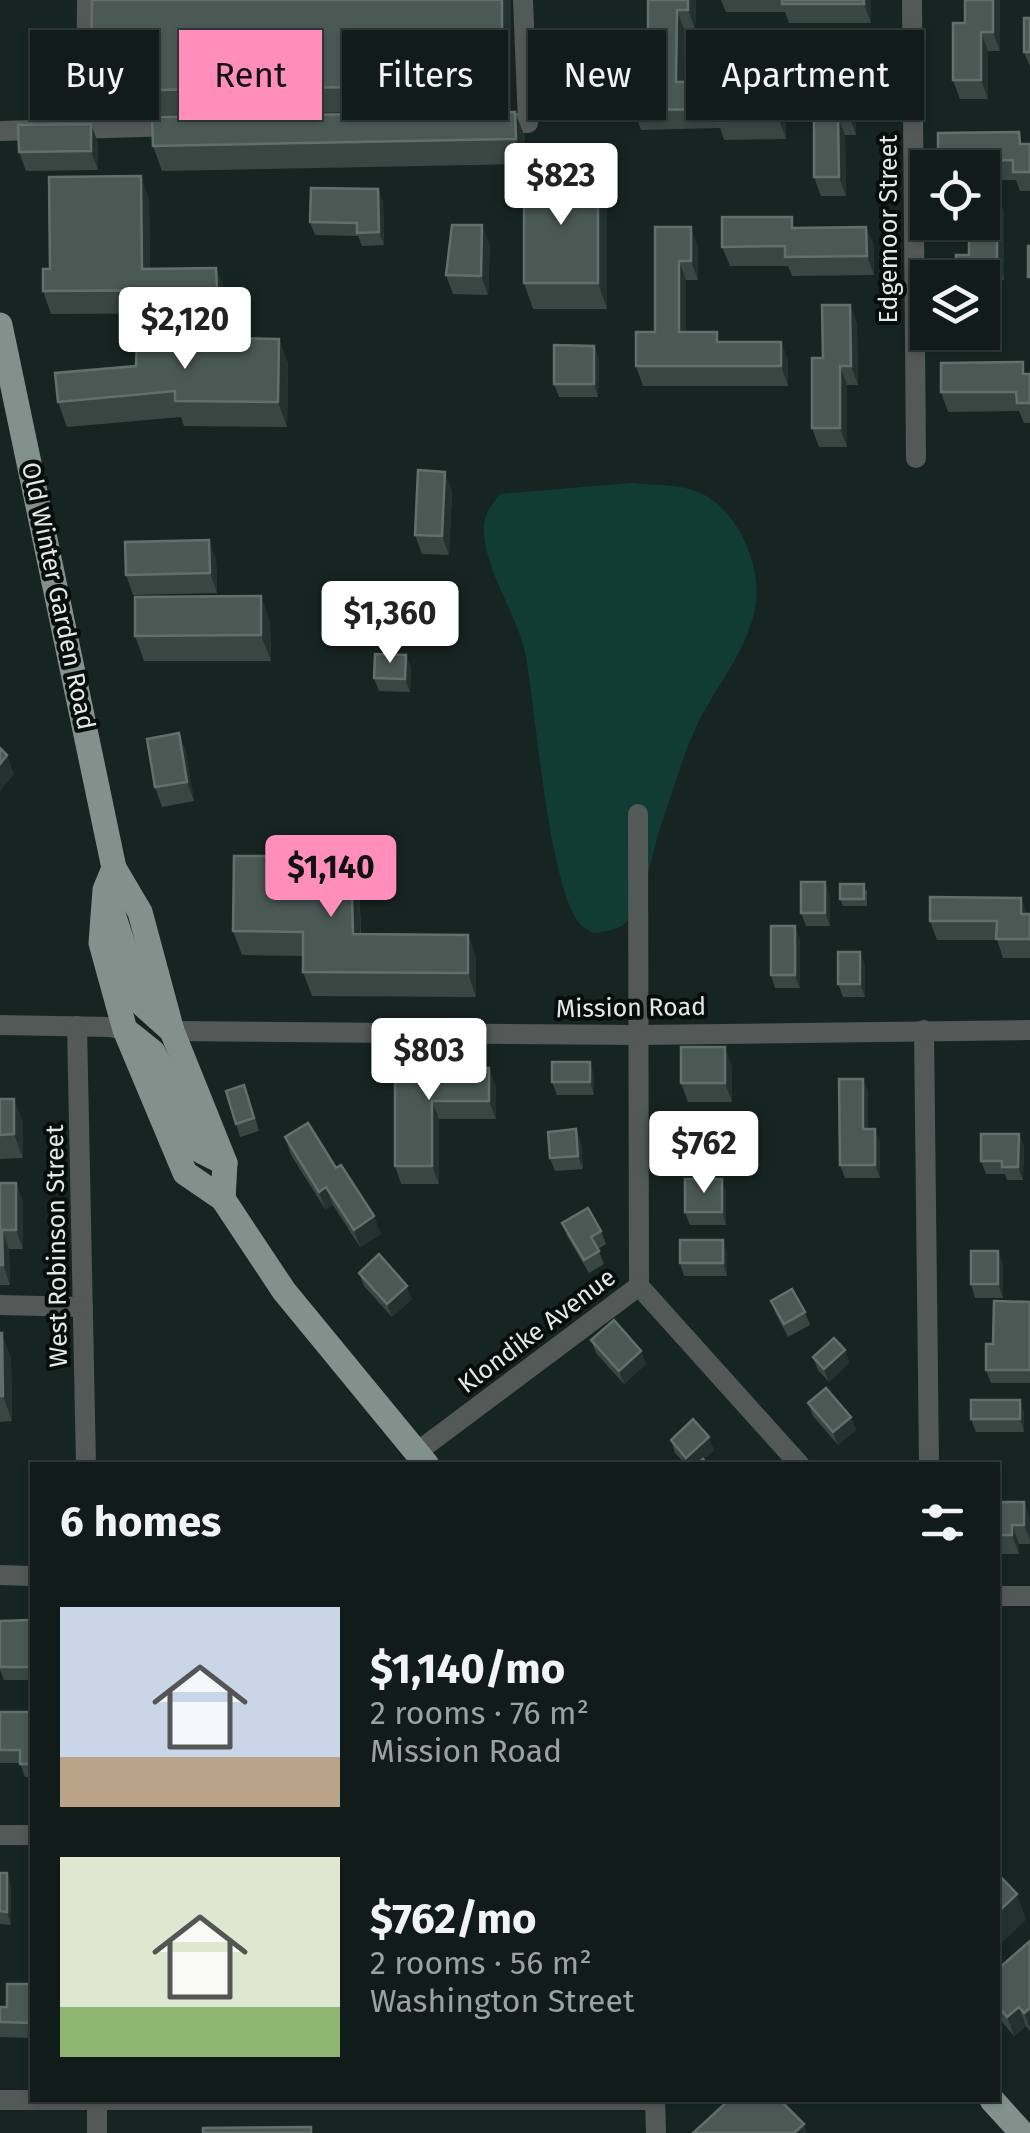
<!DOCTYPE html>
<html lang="en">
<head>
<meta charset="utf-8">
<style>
	body { margin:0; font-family:"Fira Sans",sans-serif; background:#1e2927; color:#f1f3f6; height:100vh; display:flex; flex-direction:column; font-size:38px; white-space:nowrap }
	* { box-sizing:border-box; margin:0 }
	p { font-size:32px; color:#9ca1a2 }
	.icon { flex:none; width:55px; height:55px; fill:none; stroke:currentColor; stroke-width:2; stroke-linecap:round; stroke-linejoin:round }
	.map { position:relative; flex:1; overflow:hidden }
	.panel { position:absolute; left:30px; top:1462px; width:970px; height:640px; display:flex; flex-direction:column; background:#111c1a; border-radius:0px; box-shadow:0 2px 8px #0004,0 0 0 2px #303a39 }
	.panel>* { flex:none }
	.hud { position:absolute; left:30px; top:30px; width:970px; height:90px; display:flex; gap:20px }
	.controls { position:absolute; left:910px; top:150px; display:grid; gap:20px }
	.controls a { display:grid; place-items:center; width:90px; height:90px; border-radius:0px; background:#111c1a; box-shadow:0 2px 8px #0004,0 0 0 2px #303a39; font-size:50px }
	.price { position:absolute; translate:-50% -85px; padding:0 22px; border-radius:10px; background:#fff; color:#222; font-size:32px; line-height:65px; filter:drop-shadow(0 2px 5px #0008) }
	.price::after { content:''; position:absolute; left:50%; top:60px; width:30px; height:22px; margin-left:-15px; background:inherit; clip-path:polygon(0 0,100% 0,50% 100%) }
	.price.selected { background:#ff8eba; color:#111 }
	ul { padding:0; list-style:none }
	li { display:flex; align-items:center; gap:30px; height:250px; padding:0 30px }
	li span { display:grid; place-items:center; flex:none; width:280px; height:200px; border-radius:0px; color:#555 }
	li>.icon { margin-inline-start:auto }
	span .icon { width:120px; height:120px; fill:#fffc; stroke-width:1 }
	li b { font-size:42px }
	h2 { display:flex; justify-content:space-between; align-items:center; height:120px; padding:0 30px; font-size:42px }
	.chip { padding:0 35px; border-radius:0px; background:#111c1a; box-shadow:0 2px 8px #0004,0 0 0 2px #303a39; font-size:35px; line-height:90px }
	.chip.selected { background:#ff8eba; color:#111 }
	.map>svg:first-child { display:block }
	.green { fill:#113c33 }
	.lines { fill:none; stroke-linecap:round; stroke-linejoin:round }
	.minor { stroke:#535957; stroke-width:20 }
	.major { stroke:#83918d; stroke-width:25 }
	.wall { fill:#394743 }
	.shaded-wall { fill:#24322f }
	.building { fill:#4b5955; stroke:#62706c; stroke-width:2.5 }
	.labels { text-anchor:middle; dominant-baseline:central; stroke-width:8; stroke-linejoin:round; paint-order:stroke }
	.street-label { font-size:25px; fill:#e1eae7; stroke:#070d0b }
</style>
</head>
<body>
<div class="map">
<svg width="1030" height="2133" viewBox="0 0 1030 2133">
	<rect width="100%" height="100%" fill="#172522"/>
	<path class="green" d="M632 483C651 485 674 484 692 490 734 502 761 561 756 602 751 644 719 682 700 719 684 750 675 786 663 819 654 842 644 905 629 920 619 930 607 931 594 933 590 931 585 929 581 925 549 891 536 711 526 657 518 614 488 578 484 535 482 518 490 506 500 494Z"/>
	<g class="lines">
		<g class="minor">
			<path d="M912 0 916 458"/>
			<path d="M492 123H528L523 0"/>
			<path d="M86 129 87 0"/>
			<path d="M0 131 178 126"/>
			<path d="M638 814 639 1286"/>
			<path d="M0 1025 110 1027 125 1030"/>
			<path d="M77 1026 86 1465"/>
			<path d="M924 1030 929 1465"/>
			<path d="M172 1031 639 1035 1030 1030"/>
			<path d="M639 1286 800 1465"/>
			<path d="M0 1305 83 1307"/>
			<path d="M417 1452 639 1286"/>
			<path d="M0 1575 32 1576"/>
			<path d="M998 1596H1030"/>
			<path d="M0 1835H32"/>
			<path d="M0 2100H655L656 2133"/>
			<path d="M97 2100V2133"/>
		</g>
		<g class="major">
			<path d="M0 325 114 868 140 912 172 1031 225 1163 223 1199"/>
			<path d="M114 868 105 890 101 943 125 1030 185 1173 223 1199 284 1291 427 1465"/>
			<path d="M110 905 143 1005 172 1031"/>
			<path d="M128 1032 153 1052 201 1151 225 1163"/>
			<path d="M992 2100 1022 2133"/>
		</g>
	</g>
	<g class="wall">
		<path d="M511 0V110L100 116 91 91Z"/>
		<path d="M648 0H696L695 29H684L683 82 717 81 721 93 785 111 786 139 724 140 720 128 641 130 634 110 648 82Z"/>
		<path d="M721 0H871V23H789L785 12H726Z"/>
		<path d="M1000 0V51H988V99H960L953 80 965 23Z"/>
		<path d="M1030 18V67L1024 52Z"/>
		<path d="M849 57 856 76V135H845L846 196H821L814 177Z"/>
		<path d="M515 112 525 137V164L162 171 153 146Z"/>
		<path d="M98 143V170L26 171 19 152Z"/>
		<path d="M1024 144H1030V191H1020L1016 180H982V168H940L938 161Z"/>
		<path d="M598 173 607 198V309H533L524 283Z"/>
		<path d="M378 189 383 202 384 245 362 246 358 236 315 235 310 222Z"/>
		<path d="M149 199 150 269 216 268 225 291V313L51 314 43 291 50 269Z"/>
		<path d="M1004 212V280L992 281V331H982V278L969 255Z"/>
		<path d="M655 227 698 246V280H686V332L721 342H781L788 361V386H643L636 366 655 332Z"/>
		<path d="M866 227 874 246V275L792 276 788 266H730L722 247 796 228Z"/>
		<path d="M490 245 488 295 453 294 446 275Z"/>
		<path d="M850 305 857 324 858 385H847V447H819L812 428 823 358Z"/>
		<path d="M279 339 288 364 287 427 184 426 181 417 67 427 58 402 136 366Z"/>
		<path d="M594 346 599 359 598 397H559L554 384Z"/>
		<path d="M1030 374V423H1024L1019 411 948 412 941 392Z"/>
		<path d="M452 491 449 555 422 554 415 535Z"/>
		<path d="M216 559 217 593 133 595 126 575Z"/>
		<path d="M261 596 270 622 271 661H144L135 636Z"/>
		<path d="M406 655 411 668 410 692 379 691 374 678Z"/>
		<path d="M179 733 186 753 194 801 162 807 155 787Z"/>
		<path d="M282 856 284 861 351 860 359 883 361 934 468 935 476 958V997L312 996 303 972V956L242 955 233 931Z"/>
		<path d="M867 890V906H843L840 899Z"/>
		<path d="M830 896V926H806L801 913Z"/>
		<path d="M1030 914V958H1003L997 940H937L930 921Z"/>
		<path d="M800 939V988H775L771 975Z"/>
		<path d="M865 965V997H843L838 984Z"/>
		<path d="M732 1066V1102H688L681 1083Z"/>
		<path d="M436 1068 496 1086V1119H439V1184H401L395 1166Z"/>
		<path d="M594 1075V1095H557L552 1082Z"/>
		<path d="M863 1079 868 1092V1129L880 1142V1178H845L840 1165Z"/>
		<path d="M249 1098 259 1131 240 1137 236 1124Z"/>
		<path d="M0 1099 23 1122V1158L0 1159Z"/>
		<path d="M1019 1134 1024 1147 1023 1180H1007L1005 1174H986L981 1161Z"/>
		<path d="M285 1137 336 1168 381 1234 360 1247 333 1205 325 1209 291 1155Z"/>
		<path d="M581 1142 583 1169 555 1171 550 1158Z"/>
		<path d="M0 1183H16L23 1202V1249H9L10 1285H0Z"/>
		<path d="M726 1192V1225H690L685 1212Z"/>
		<path d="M562 1223 601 1231 606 1244 598 1249 604 1264 589 1273 567 1236Z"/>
		<path d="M727 1253V1276H684L680 1263Z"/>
		<path d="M1003 1264V1298H975L971 1284Z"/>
		<path d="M359 1273 412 1299 392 1317 364 1286Z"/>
		<path d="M771 1301 805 1312 810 1325 788 1337 776 1314Z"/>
		<path d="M1030 1302V1383H991L986 1370 993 1344Z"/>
		<path d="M0 1333 11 1358 12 1421 0 1422Z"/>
		<path d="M591 1340 641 1351 646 1364 624 1384 596 1353Z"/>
		<path d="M845 1350 849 1363 829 1382 818 1370 813 1357Z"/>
		<path d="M1020 1400 1024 1413V1432H976L971 1419Z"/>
		<path d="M808 1403 851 1417 856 1430 838 1445 813 1416Z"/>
		<path d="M671 1440 714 1450 703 1460 708 1465H686L675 1453Z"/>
		<path d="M998 1502 1030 1517V1544H1019V1554H998Z"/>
		<path d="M30 1620 32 1628V1680H4L0 1670V1621Z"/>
		<path d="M0 1712H32V1777H25L20 1763H0Z"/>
		<path d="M0 1873H7L11 1886V1925L0 1924Z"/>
		<path d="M1030 1941V2031L1026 2026 1014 2036 998 2017V1969Z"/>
		<path d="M32 1984V2038L0 2037V2007H7Z"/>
	</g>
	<g class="shaded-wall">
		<path d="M502 0H511V110L502 85Z"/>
		<path d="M688 0H696L695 29 688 10Z"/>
		<path d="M864 0H871V23L864 4Z"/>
		<path d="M993 0H1000V51L993 32Z"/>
		<path d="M677 10 684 29 683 101 676 82Z"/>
		<path d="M981 32 988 51V99L981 80Z"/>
		<path d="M849 57 856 76V135L849 116Z"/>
		<path d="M778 92 785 111 786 139 779 120Z"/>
		<path d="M515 112 525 137V164L516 139Z"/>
		<path d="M838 116 845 135 846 196 839 177Z"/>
		<path d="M91 124 98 143V170L91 151Z"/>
		<path d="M598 173 607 198V309L598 283Z"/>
		<path d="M141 176 149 199 150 292 142 269Z"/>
		<path d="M378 189 383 202 384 245 379 232Z"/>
		<path d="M997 193 1004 212V280L997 261Z"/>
		<path d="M482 225 490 245 488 295 481 276Z"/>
		<path d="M691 227 698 246V280L691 261Z"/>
		<path d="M866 227 874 246V275L867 256Z"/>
		<path d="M679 261 686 280V351L679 332Z"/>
		<path d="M984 261 992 281V331L985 311Z"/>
		<path d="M216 268 225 291V313L217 290Z"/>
		<path d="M850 305 857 324 858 385 851 366Z"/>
		<path d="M279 339 288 364 287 427 278 402Z"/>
		<path d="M781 342 788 361V386L781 366Z"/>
		<path d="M594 346 599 359 598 397 594 384Z"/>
		<path d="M840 366 847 385V447L840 428Z"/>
		<path d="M445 472 452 491 449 555 442 536Z"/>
		<path d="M209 540 216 559 217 593 210 573Z"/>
		<path d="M261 596 270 622 271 661 261 635Z"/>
		<path d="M406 655 411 668 410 692 405 679Z"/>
		<path d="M179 733 186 753 194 801 187 782Z"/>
		<path d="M7 755 14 774 0 791V764Z"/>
		<path d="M351 860 359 883 361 958 353 934Z"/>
		<path d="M825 882 830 896V926L825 913Z"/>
		<path d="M1021 898 1028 917 1021 914Z"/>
		<path d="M795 926 800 939V988L795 975Z"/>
		<path d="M468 935 476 958V997L468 973Z"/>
		<path d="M860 952 865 965V997L860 984Z"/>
		<path d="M725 1047 732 1066V1102L725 1083Z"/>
		<path d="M590 1062 594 1075V1095L590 1082Z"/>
		<path d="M489 1068 496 1086V1119L489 1101Z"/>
		<path d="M863 1079 868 1092V1142L863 1129Z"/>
		<path d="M14 1099 23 1122V1158L14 1134Z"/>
		<path d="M432 1101 439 1119V1184L432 1166Z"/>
		<path d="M576 1129 581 1142 583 1169 578 1156Z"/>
		<path d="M875 1129 880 1142V1178L875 1165Z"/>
		<path d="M1019 1134 1024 1147 1023 1180 1018 1167Z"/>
		<path d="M722 1179 726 1192V1225L722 1212Z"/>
		<path d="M16 1183 23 1202V1249L16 1230Z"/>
		<path d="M326 1187 333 1205 325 1209 319 1192Z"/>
		<path d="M374 1216 381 1234 360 1247 354 1230Z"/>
		<path d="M2 1230 9 1249 10 1285 3 1265Z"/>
		<path d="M723 1240 727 1253V1276L723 1263Z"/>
		<path d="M998 1251 1003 1264V1298L998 1284Z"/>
		<path d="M407 1286 412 1299 392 1317 387 1304Z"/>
		<path d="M2 1333 11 1358 12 1421 3 1396Z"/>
		<path d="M845 1350 849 1363 829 1382 824 1369Z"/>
		<path d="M641 1351 646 1364 624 1384 619 1371Z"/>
		<path d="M1020 1400 1024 1413V1432L1020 1419Z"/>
		<path d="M851 1417 856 1430 838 1445 833 1432Z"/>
		<path d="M709 1437 714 1450 698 1465H689L686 1458Z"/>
		<path d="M1024 1502 1030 1517V1540L1024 1525Z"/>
		<path d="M1012 1525 1019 1544V1554L1012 1535Z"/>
		<path d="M30 1620 32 1628V1672L31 1667Z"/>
		<path d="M998 1653 1002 1664V1709L998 1697Z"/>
		<path d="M7 1873 11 1886V1925L7 1912Z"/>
		<path d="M1017 1894 1026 1920 998 1946V1912Z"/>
		<path d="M1019 2007 1026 2026 1014 2036 1007 2017Z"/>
		<path d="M1030 2008V2029L1024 2013Z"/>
		<path d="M804 2124 807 2133H794Z"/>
	</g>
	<g class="building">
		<path d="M92 0H502V85L91 91Z"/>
		<path d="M648 0H688V10H677L676 82 717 81V93L778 92 779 120 717 121V109L634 110 633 82H648Z"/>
		<rect x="782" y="0" width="82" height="4"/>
		<path d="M965 0H993V32H981V80H953V23H965Z"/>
		<rect x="1024" y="18" width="6" height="34"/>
		<path d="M814 57H849V116H838L839 177H814Z"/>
		<path d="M515 112 516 139 153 146 152 117Z"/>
		<path d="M91 124V151L19 152 18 125Z"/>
		<path d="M1019 132 1020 144H1030V172H1013V160L938 161V133Z"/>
		<rect x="524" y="173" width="74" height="110"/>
		<path d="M141 176 142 269 216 268 217 290 43 291V269H50L49 177Z"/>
		<path d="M311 188 378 189 379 232 357 233V223L310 222Z"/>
		<path d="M982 193H997V261H984L985 311H982V278H956V255H969V222H982Z"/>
		<path d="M722 217H792V228L866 227 867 256 785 257V246L722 247Z"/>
		<path d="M452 225H482L481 276 446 275Z"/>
		<path d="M655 227H691V261H679V332H717V342H781V366H636V332H655Z"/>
		<rect x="1028" y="246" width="2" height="31"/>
		<path d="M822 305H850L851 366H840V428H812V358H823Z"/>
		<path d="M137 336 279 339 278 402 175 401V391L58 402 55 373 136 366Z"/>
		<path d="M554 345 594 346V384H554Z"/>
		<path d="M1023 362V374H1030V403H1017L1016 392H941V363Z"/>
		<path d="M418 470 445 472 442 536 415 535Z"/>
		<path d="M209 540 210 573 126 575 125 542Z"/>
		<path d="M261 596V635L135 636V597Z"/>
		<path d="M375 654 406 655 405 679 374 678Z"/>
		<path d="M179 733 187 782 155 787 147 739Z"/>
		<path d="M0 748 7 755 0 764Z"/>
		<path d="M234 856H282V861L351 860 353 934 468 935V973L303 972V932L233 931Z"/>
		<rect x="801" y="882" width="24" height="31"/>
		<rect x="840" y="884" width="24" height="15"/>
		<path d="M930 897 1021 898V914H1030V939H996L997 921H930Z"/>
		<rect x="771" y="926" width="24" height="49"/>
		<rect x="838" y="952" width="22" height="32"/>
		<rect x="681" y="1047" width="44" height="36"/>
		<path d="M395 1058H432V1068H489V1101H432V1166H395Z"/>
		<rect x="552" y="1062" width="38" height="20"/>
		<path d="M839 1079H863V1129H875V1165H840Z"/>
		<path d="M244 1085 254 1118 236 1124 226 1091Z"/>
		<path d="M0 1099H14V1134L0 1135Z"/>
		<path d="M308 1123 336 1168 341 1165 374 1216 354 1230 326 1187 319 1192 285 1137Z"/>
		<path d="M576 1129 578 1156 550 1158 548 1132Z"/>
		<path d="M981 1134H1019L1018 1167H1002V1161H981Z"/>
		<rect x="685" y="1179" width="37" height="33"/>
		<path d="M0 1183H16V1230H2L3 1265H0Z"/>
		<path d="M588 1208 601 1231 591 1237 599 1251 584 1260 562 1223Z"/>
		<rect x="680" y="1240" width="43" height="23"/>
		<rect x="971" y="1251" width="27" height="33"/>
		<path d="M379 1254 407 1286 387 1304 359 1273Z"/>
		<path d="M792 1289 805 1312 784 1324 771 1301Z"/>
		<path d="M994 1301 1030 1302V1370H986V1344H993Z"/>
		<path d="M614 1320 641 1351 619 1371 591 1340Z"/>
		<path d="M0 1333H2L3 1396H0Z"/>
		<path d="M834 1338 845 1350 824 1369 813 1357Z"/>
		<path d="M826 1388 851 1417 833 1432 808 1403Z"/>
		<rect x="971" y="1400" width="49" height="19"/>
		<path d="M693 1419 709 1437 686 1458 671 1440Z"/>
		<path d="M703 1459 708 1465H696Z"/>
		<path d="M998 1502H1024V1525H1012V1535H998Z"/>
		<path d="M30 1620 31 1667H0V1621Z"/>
		<path d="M0 1712H32V1764H20V1750H0Z"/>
		<path d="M0 1873H7V1912L0 1911Z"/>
		<path d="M998 1874 1017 1894 998 1912Z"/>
		<path d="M1030 1941V2008L1024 2013 1019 2007 1007 2017 998 2006V1969Z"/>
		<path d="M7 1984H32V2023L0 2022V2007H7Z"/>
		<path d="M729 2100H780L804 2124 794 2133H693Z"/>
		<path d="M311 2127V2133H203V2128Z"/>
	</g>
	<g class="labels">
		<g class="street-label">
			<text transform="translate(889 229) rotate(-90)">Edgemoor Street</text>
			<text transform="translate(58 596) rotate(78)">Old Winter Garden Road</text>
			<text transform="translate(631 1008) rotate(-1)">Mission Road</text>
			<text transform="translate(57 1246) rotate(-91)">West Robinson Street</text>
			<text transform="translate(537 1331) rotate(-37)">Klondike Avenue</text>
		</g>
	</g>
</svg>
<div class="controls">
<a><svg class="icon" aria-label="locate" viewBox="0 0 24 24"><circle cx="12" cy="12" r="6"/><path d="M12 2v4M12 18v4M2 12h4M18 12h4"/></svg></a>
<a><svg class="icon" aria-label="layers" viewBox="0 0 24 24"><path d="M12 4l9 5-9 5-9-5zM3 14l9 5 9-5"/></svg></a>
</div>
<b class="price" style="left:561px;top:228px">$823</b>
<b class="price" style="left:185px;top:372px">$2,120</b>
<b class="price" style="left:390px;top:666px">$1,360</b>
<b class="price selected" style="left:331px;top:920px">$1,140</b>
<b class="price" style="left:429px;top:1103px">$803</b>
<b class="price" style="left:704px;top:1196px">$762</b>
<div class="hud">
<a class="chip">Buy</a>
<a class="chip selected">Rent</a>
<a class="chip">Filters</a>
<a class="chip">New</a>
<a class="chip">Apartment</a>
</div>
<section class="panel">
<h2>6 homes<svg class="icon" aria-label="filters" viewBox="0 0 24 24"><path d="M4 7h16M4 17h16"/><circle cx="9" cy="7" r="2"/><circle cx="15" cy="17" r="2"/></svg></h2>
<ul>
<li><span style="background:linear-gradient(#c9d6e8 75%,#b9a48a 0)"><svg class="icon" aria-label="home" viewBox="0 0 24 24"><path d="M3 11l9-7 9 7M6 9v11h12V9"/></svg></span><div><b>$1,140/mo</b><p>2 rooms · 76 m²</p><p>Mission Road</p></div></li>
<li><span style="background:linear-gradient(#dfe7d0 75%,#8fb573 0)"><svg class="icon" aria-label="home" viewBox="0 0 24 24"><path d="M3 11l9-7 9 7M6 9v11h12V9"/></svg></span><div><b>$762/mo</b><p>2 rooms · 56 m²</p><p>Washington Street</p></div></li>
</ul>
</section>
</div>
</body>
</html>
